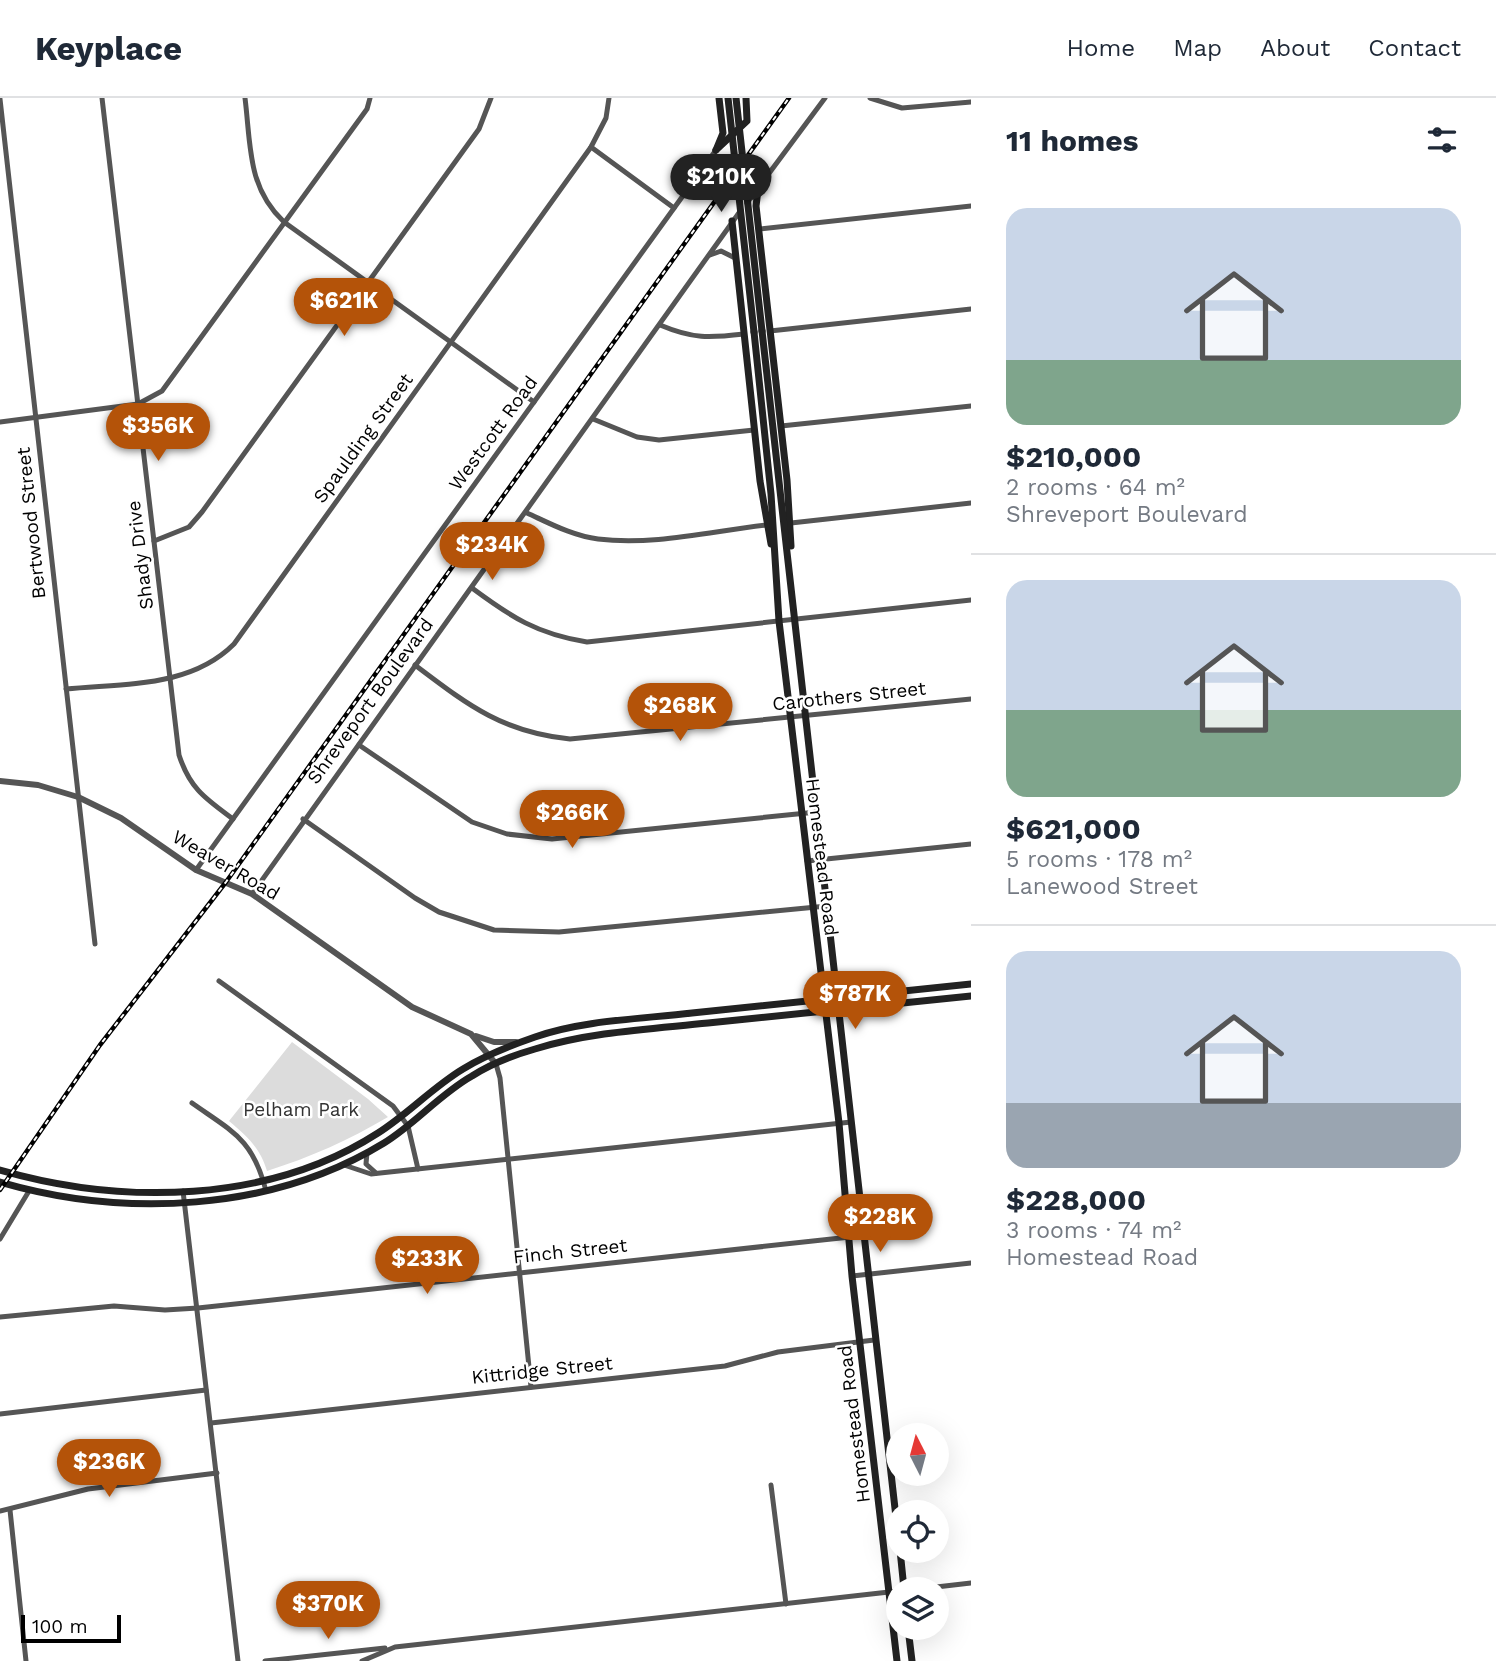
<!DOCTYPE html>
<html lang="en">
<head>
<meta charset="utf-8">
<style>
	body { margin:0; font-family:"Work Sans",sans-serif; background:#f2f2f3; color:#1f2937; height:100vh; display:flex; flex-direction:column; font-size:26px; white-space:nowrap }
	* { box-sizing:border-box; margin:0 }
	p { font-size:23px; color:#747a83 }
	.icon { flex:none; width:38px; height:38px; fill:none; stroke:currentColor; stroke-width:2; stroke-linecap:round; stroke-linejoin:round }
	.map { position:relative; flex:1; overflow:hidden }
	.details { display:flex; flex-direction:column; background:#fff; width:525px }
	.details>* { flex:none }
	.needle { width:46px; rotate:354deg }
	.fabs { position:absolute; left:886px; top:1325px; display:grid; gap:14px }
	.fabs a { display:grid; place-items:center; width:63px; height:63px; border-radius:50%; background:#fff; box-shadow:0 7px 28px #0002; font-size:35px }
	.scale { position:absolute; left:21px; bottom:18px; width:100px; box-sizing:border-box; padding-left:7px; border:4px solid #000; border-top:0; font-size:19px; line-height:24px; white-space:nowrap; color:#000; -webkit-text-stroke:5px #fff; paint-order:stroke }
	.price { position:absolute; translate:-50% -60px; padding:0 16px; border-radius:24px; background:#b45309; color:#fff; font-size:23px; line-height:46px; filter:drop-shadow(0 2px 4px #0008) }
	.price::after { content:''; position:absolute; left:50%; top:42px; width:21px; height:16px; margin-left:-10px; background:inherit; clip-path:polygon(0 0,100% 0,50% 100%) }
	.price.selected { background:#222; color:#fff }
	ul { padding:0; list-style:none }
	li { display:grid; align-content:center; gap:14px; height:371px; padding:0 35px }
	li+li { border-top:2px solid #e0e1e3 }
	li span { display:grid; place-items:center; height:217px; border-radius:21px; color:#555 }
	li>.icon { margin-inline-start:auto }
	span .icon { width:126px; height:126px; fill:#fffc; stroke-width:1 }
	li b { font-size:30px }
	h2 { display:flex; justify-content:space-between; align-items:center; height:84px; padding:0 35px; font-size:30px }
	header { display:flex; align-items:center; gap:42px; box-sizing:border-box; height:98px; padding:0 35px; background:#fff; border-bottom:2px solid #e0e1e3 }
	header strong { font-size:33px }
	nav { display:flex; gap:38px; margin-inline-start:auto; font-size:24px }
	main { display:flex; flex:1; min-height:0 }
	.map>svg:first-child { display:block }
	.green { fill:#dcdcdc }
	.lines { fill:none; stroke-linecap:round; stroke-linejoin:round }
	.minor { stroke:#555; stroke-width:5 }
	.tertiary { stroke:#555; stroke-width:6 }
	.secondary { stroke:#222; stroke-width:7 }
	.rail-casing { stroke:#000; stroke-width:4.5 }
	.rail { stroke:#fff; stroke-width:2; stroke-dasharray:5; stroke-linecap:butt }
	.secondary-bridge { stroke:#222; stroke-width:7 }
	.labels { text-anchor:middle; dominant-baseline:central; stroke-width:5; stroke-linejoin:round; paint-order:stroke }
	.street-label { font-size:19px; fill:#000; stroke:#fff }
	.park-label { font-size:19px; fill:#333; stroke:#fff }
</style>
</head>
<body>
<header>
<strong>Keyplace</strong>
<nav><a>Home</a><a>Map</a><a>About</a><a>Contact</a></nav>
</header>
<main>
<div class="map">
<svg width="971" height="1563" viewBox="0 0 971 1563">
	<rect width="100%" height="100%" fill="#fff"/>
	<path class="green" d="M292 944 368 1001 388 1019C349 1042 311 1059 267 1073 260 1050 248 1039 229 1023Z"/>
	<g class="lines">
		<g class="minor">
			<path d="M102 0 179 657C190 691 206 701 233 721"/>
			<path d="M245 0C251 48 247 89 284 124L534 304"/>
			<path d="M870 0 902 10 971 4"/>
			<path d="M0 1 95 846"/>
			<path d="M591 49 674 110"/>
			<path d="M747 105 825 0"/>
			<path d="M759 131 971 108"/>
			<path d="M710 157 721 153 735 160"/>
			<path d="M660 227C693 241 709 240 744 236"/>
			<path d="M770 233 971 211"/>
			<path d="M593 321 637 339 659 342 754 332"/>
			<path d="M0 324 138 306 162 293 367 11 370 0"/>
			<path d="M781 328 971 308"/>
			<path d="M527 415C549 425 573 438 598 441 653 448 712 433 767 427"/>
			<path d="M791 425 971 405"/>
			<path d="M154 443 189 429 202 414 479 31 491 0"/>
			<path d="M472 490C511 519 537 536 587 544L971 502"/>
			<path d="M415 567C468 607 502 634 570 641L971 601"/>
			<path d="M66 591C125 585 190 590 234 546L591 49 606 20 609 0"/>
			<path d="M359 647 472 724 507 736 552 741 817 714"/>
			<path d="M303 721 415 800 439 814 494 832 559 834 827 808"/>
			<path d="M807 763 971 746"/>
			<path d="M196 772 716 52"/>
			<path d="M252 796 741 112"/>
			<path d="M219 883 393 1008 408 1028 418 1071"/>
			<path d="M496 966 500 980 531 1289"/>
			<path d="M192 1005C233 1034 253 1041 266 1093"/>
			<path d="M367 1054 366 1066 376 1075"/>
			<path d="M344 1067 371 1076 851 1024"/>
			<path d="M183 1093 238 1563"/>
			<path d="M0 1141 29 1093"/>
			<path d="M852 1178 971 1165"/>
			<path d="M0 1219 114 1208 165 1212 198 1210 850 1139"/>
			<path d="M0 1316 206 1292"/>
			<path d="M211 1325 725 1268 778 1254 874 1242"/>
			<path d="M771 1387 786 1506"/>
			<path d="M10 1412 26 1563"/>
			<path d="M0 1413 88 1391 217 1375"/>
			<path d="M919 1491 971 1485"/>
			<path d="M265 1563 385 1550"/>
			<path d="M362 1563 395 1549 898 1493"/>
		</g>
		<g class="tertiary">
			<path d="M0 683 38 687 78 699 121 720 196 772 252 796 412 909 471 936 496 966"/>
			<path d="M476 938 494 944H516"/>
		</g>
		<g class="secondary">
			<path d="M716 52 747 23 746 0"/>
			<path d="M716 52 723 35 719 0"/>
			<path d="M758 92 756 108 787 382 791 448"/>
			<path d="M732 123 760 383 771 446"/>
			<path d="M762 233 898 1437"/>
			<path d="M754 234 771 396 779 523 839 1025 852 1178 897 1563"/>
			<path d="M0 1072C122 1107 268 1106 378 1035 408 1016 433 989 463 971 484 958 512 947 535 939 584 922 641 921 692 915 785 905 878 895 971 886"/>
			<path d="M0 1084C124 1120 271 1114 384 1045 415 1026 440 996 472 978 491 966 514 957 535 951 590 934 651 931 708 925 796 916 883 907 971 898"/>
			<path d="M900 1452 904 1491"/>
			<path d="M908 1530 912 1563"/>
		</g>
		<g class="rail-casing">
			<path id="rail" d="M0 1092 100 947 226 784 789 0"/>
		</g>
		<use href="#rail" class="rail"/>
		<g class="secondary-bridge">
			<path d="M728 0 754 234"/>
			<path d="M736 0 762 233"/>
		</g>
	</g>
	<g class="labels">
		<g class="street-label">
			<text transform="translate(493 335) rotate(-54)">Westcott Road</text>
			<text transform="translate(363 340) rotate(-54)">Spaulding Street</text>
			<text transform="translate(31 425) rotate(-96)">Bertwood Street</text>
			<text transform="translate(140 457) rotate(-97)">Shady Drive</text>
			<text transform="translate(849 598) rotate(-6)">Carothers Street</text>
			<text transform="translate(370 603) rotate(-54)">Shreveport Boulevard</text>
			<text transform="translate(822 759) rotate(83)">Homestead Road</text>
			<text transform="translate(226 767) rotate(30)">Weaver Road</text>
			<text transform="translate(570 1153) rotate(-6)">Finch Street</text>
			<text transform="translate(542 1272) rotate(-6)">Kittridge Street</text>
			<text transform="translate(854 1326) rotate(-97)">Homestead Road</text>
		</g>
		<g class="park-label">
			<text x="301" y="1011">Pelham Park</text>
		</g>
	</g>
</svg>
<div class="fabs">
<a><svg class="needle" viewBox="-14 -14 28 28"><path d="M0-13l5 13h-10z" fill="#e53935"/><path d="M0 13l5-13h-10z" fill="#747a83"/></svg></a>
<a><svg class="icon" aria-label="locate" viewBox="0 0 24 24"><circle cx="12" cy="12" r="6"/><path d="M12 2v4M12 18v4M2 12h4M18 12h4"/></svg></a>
<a><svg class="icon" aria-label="layers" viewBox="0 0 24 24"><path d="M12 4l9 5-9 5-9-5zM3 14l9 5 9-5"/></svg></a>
</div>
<div class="scale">100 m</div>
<b class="price selected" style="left:721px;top:116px">$210K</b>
<b class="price" style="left:344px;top:240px">$621K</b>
<b class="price" style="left:158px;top:365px">$356K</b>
<b class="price" style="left:492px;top:484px">$234K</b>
<b class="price" style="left:680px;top:645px">$268K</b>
<b class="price" style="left:572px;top:752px">$266K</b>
<b class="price" style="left:855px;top:933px">$787K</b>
<b class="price" style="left:880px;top:1156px">$228K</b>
<b class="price" style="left:427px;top:1198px">$233K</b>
<b class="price" style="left:109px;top:1401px">$236K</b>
<b class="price" style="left:328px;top:1543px">$370K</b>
</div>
<section class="details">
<h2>11 homes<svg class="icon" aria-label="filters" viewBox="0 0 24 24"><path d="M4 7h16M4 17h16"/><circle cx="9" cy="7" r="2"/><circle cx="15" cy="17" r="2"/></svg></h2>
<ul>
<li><span style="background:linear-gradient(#c9d6e8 70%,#7fa58c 0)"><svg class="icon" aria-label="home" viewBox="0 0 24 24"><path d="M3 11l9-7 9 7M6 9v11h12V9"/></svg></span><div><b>$210,000</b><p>2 rooms · 64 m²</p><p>Shreveport Boulevard</p></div></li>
<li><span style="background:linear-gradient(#c9d6e8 60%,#7fa58c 0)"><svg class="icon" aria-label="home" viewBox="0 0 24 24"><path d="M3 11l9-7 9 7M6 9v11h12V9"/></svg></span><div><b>$621,000</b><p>5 rooms · 178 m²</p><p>Lanewood Street</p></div></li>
<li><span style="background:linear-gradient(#c9d6e8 70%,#9aa5b1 0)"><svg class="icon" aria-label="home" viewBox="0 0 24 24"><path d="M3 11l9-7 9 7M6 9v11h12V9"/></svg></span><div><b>$228,000</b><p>3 rooms · 74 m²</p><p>Homestead Road</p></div></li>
</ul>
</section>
</main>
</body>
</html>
